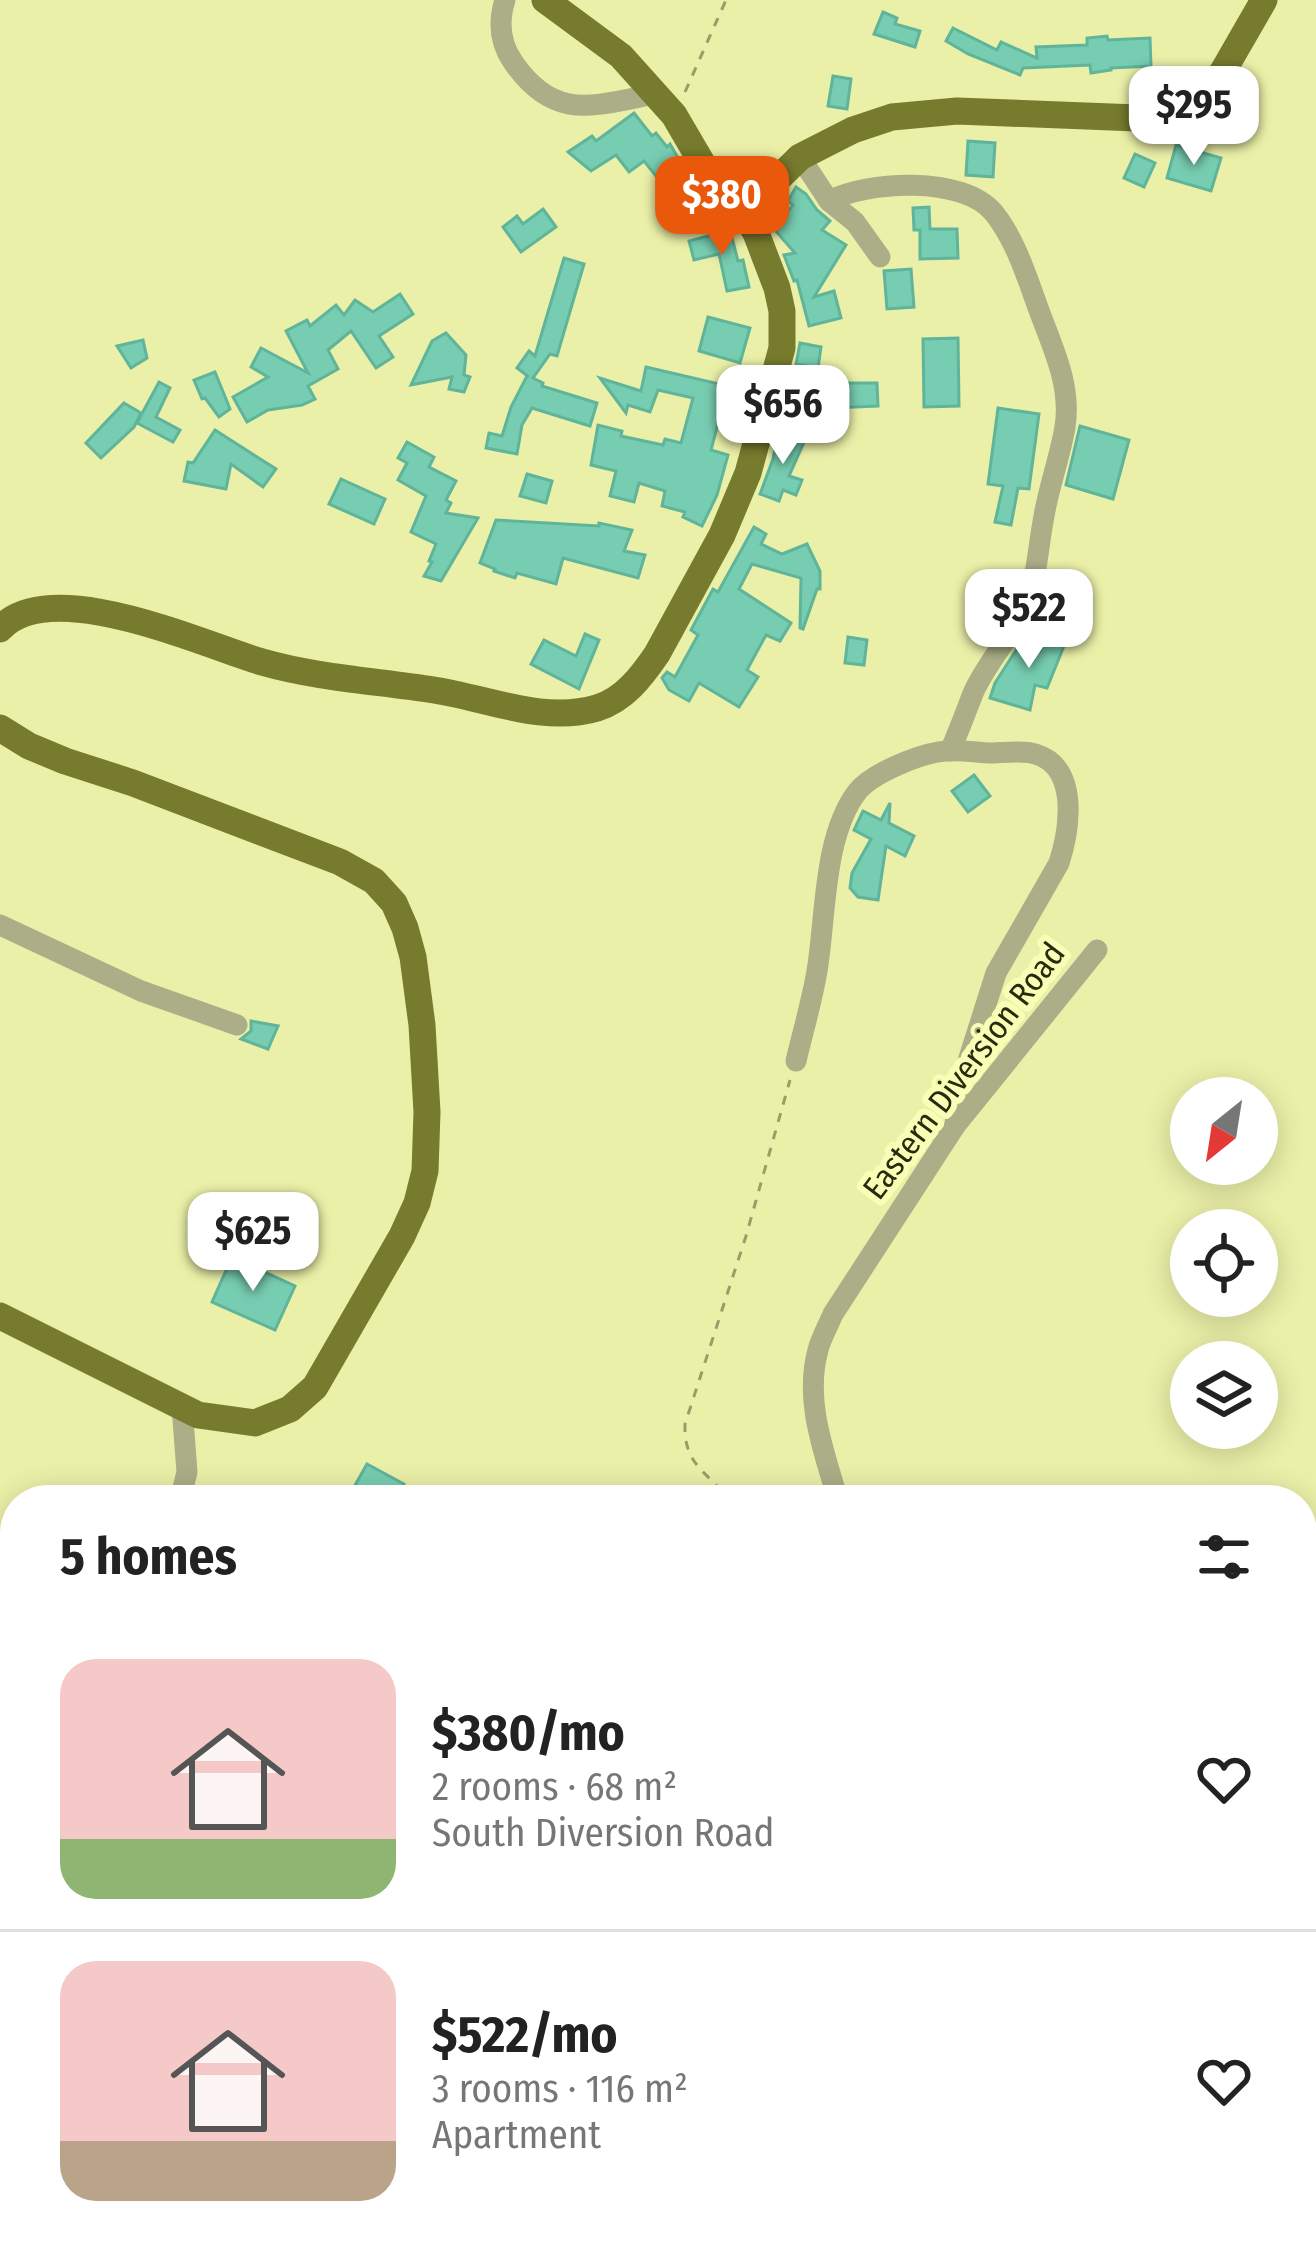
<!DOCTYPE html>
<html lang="en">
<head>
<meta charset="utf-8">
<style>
	body { margin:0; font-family:"Fira Sans Condensed",sans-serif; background:#f6f6f6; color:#222; height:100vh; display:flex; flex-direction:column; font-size:45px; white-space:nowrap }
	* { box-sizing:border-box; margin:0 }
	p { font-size:39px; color:#767676 }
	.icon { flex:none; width:66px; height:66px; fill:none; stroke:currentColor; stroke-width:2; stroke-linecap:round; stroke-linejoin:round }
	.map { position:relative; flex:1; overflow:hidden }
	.sheet { position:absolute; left:0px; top:1485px; width:1317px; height:771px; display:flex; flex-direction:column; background:#fff; border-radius:48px 48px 0 0; box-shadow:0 6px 30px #0003 }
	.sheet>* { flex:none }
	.needle { width:78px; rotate:210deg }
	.tools { position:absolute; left:1170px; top:1077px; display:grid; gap:24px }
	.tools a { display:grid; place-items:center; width:108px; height:108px; border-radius:50%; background:#fff; box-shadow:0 6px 30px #0003; font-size:60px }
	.price { position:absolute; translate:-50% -102px; padding:0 27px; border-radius:24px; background:#fff; color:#222; font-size:39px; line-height:78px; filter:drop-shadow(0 3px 6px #0008) }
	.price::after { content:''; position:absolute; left:50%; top:72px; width:36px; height:27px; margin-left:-18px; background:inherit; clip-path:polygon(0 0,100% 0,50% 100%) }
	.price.on { background:#ea580c; color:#fff }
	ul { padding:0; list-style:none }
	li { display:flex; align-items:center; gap:36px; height:300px; padding:0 60px }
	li+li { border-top:3px solid #e0e0e0 }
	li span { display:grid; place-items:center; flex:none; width:336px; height:240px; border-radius:36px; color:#555 }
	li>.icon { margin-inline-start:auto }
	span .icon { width:144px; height:144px; fill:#fffc; stroke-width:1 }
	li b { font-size:51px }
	h2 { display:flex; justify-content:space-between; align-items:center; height:144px; padding:0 60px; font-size:51px }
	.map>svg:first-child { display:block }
	.green { fill:#f6b9d3 }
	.building { fill:#77cdb1; stroke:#5fb49a; stroke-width:3 }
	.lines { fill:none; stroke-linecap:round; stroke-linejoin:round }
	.path { stroke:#999d67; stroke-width:3; stroke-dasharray:9 9; stroke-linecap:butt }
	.minor { stroke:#abae87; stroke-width:21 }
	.major { stroke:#777b2d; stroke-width:27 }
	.labels { text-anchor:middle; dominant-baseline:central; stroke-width:12; stroke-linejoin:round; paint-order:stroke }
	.street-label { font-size:33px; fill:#292b0e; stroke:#f8feb5 }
</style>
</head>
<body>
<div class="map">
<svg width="1316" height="2254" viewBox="0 0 1316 2254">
	<rect width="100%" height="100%" fill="#ebf0a8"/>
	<path class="green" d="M1302 2002 1316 2007V2254H1266L1271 2241H1302Z"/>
	<g class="building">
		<path d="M883 12 897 18 895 24 920 31 915 47 874 34Z"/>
		<path d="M953 28 997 50 1001 42 1037 58 1036 47 1087 45V38L1107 36 1108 40 1150 38 1151 66 1111 68V70L1091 73 1090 65 1023 68 1020 75 968 54 946 41Z"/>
		<path d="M833 76 851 79 847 109 828 106Z"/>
		<path d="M634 113 652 136 656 133 667 147 670 144 685 170 664 186 644 161 629 172 616 155 591 171 568 152 592 136 596 141Z"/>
		<path d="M968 141 995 143 993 177 966 175Z"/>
		<path d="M1176 145 1221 158 1211 191 1167 178Z"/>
		<path d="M1135 154 1155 163 1144 187 1124 178Z"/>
		<path d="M796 187 806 194 817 210 830 221 822 230 846 245 814 297 834 291 841 318 809 326 797 280 794 281 784 255 795 253 774 229 793 205 788 201Z"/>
		<path d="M929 207 930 229H957L958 258 920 259V230H914L913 208Z"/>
		<path d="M543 209 556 227 521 252 503 227 517 216 523 224Z"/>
		<path d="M730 230 738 261 743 260 749 287 727 291 719 254 694 260 689 241Z"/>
		<path d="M564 258 584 264 557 356 550 354 533 378 543 383 542 386 597 403 590 426 532 408 522 425 517 454 486 448 489 433 502 436 511 407 527 376 529 377 517 368 529 351 535 356Z"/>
		<path d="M911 269 914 307 887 309 884 271Z"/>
		<path d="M400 294 413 314 379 336 393 357 376 368 351 331 328 350 338 369 308 386 315 399 302 405 268 410 247 422 233 397 268 377 251 367 261 348 308 373 286 331 307 320 310 326 336 305 344 315 355 300 373 312Z"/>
		<path d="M708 317 750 328 740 363 699 351Z"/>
		<path d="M446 333 466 355 464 375 470 377 464 392 449 389 452 377 411 385 432 341Z"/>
		<path d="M958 338 959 406 924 407 923 339Z"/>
		<path d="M143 340 147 358 131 368 117 346Z"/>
		<path d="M800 343 821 347 818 368 796 364Z"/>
		<path d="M646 367 728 386 711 450 728 455 717 495 702 526 683 517 685 512 662 506 665 491 639 483 634 502 610 496 616 471 591 465 598 425 622 431 621 436 663 445 665 439 681 443 693 398 658 390 650 412 628 405 626 413 600 378 641 391Z"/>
		<path d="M215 372 230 409 219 417 205 398 202 399 194 380Z"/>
		<path d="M159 382 170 388 156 417 180 430 173 442 137 423Z"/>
		<path d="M831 383H877L878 406 831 408Z"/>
		<path d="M124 403 141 413 134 427 101 458 86 443Z"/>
		<path d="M998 408 1039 414 1029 489 1018 488 1011 525 995 522 1003 486 988 484Z"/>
		<path d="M1080 426 1129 440 1113 499 1066 485Z"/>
		<path d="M779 429 805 440 789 476 802 480 796 495 783 490 779 501 760 494 773 459Z"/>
		<path d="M215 430 276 469 263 487 231 464 226 489 184 481 188 462 193 463Z"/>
		<path d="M407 442 434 457 429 467 456 481 446 500 451 503 446 513 478 518 441 581 424 576 432 562 429 561 436 544 411 532 426 496 398 480 407 463 398 458Z"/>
		<path d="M527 474 552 481 546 503 520 496Z"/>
		<path d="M341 479 385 499 374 524 329 504Z"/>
		<path d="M496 520 599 526V523L632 530 624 551 645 555 638 578 563 558 556 584 517 573 515 578 494 571 495 569 480 563Z"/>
		<path d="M754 527 766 534 761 544 782 554 807 544 820 571V589H817L803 629 800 628 801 578 752 564 739 589 791 623 780 641 766 635 747 670 758 677 739 707 699 683 689 701 669 690 662 678 667 672 675 677 698 635 691 630 713 589 718 592Z"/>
		<path d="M1048 629 1068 636 1047 688 1035 685 1030 710 990 698 995 683 1022 641 1040 651Z"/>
		<path d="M585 634 599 640 579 689 531 664 544 640 576 656Z"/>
		<path d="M848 637 867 640 864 665 845 663Z"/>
		<path d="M974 775 990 796 968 812 952 791Z"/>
		<path d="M890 803 889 823 914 836 905 856 886 846 878 900 858 897 850 888 852 873 871 839 854 830 863 811 881 820Z"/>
		<path d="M251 1021 278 1026 268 1049 241 1039 251 1031Z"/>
		<path d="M232 1257 295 1286 275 1330 212 1302Z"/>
		<path d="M367 1464 404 1484 395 1500H377L354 1487Z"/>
		<path d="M0 2164 15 2173V2196L10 2194 0 2215Z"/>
	</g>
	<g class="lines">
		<g class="path">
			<path d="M685 92 726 0"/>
			<path d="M722 1491C699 1467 684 1459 685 1424L746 1236 790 1080"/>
		</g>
		<g class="minor">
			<path d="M505 0C498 22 500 43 513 62 555 123 594 105 656 94"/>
			<path d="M800 157 829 201C867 181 963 175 994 213 1018 243 1029 285 1043 321 1056 355 1071 389 1065 427 1060 457 1049 486 1044 516 1038 546 1038 576 1025 605 1012 636 988 661 974 691 966 711 959 731 950 751"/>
			<path d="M829 201 855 222 880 257"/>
			<path d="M0 925 141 991 237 1025"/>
			<path d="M796 1061C803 1031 812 1001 817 971 826 917 823 837 857 792 871 774 915 756 938 752 956 748 975 753 993 753 1015 752 1037 748 1054 765 1076 789 1068 835 1059 863L996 973 962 1080 957 1098 955 1126"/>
			<path d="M180 1500 187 1472 182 1407"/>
			<path d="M838 1500C824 1451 804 1401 818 1350 821 1338 828 1326 833 1314L955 1126 1097 950"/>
			<path d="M644 2241 648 2254"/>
			<path d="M32 2254 36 2241"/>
		</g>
		<g class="major">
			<path d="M744 212 800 157 853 130 892 117 957 111 1137 118 1179 108 1198 96 1222 73 1264 0"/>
			<path d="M0 629C50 574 202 644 262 662 318 678 377 681 434 690 486 698 544 724 597 708 624 700 642 676 657 654L722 535 748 473 782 348V311L777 288 756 233 744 212 705 168 674 115 621 56 545 0"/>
			<path d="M0 728 29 746 65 761 133 783 340 862 374 881 394 903 405 928 413 957 422 1025 427 1112 425 1171 417 1203 402 1236 315 1387 290 1409 255 1423 198 1415 0 1316"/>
		</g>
	</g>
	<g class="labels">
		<g class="street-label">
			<text transform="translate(964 1071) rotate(-53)">Eastern Diversion Road</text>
		</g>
	</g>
</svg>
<div class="tools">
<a><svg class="needle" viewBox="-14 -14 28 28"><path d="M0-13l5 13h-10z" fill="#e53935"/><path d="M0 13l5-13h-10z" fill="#767676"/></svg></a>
<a><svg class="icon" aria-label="locate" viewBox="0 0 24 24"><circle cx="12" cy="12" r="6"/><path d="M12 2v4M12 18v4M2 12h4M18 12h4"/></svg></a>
<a><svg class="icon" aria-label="layers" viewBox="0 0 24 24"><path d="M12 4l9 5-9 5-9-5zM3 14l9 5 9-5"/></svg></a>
</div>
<b class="price" style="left:1194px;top:168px">$295</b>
<b class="price on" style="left:722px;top:258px">$380</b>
<b class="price" style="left:783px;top:467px">$656</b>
<b class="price" style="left:1029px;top:671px">$522</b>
<b class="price" style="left:253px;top:1294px">$625</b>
<section class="sheet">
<h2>5 homes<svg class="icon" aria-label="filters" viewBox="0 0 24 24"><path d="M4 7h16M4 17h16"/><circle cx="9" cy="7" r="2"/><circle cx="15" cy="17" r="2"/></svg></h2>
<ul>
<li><span style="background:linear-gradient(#f6c9c9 75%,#8fb573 0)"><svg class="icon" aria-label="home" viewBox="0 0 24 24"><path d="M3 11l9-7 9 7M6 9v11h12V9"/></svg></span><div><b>$380/mo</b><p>2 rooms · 68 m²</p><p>South Diversion Road</p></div><svg class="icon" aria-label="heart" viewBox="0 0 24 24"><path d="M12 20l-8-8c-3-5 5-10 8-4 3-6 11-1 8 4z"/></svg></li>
<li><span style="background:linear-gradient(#f6c9c9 75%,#b9a48a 0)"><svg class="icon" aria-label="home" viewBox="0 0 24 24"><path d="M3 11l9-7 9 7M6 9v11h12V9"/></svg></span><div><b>$522/mo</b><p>3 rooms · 116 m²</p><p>Apartment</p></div><svg class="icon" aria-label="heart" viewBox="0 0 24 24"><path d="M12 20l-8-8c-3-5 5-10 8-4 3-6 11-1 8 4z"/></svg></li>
</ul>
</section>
</div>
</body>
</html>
